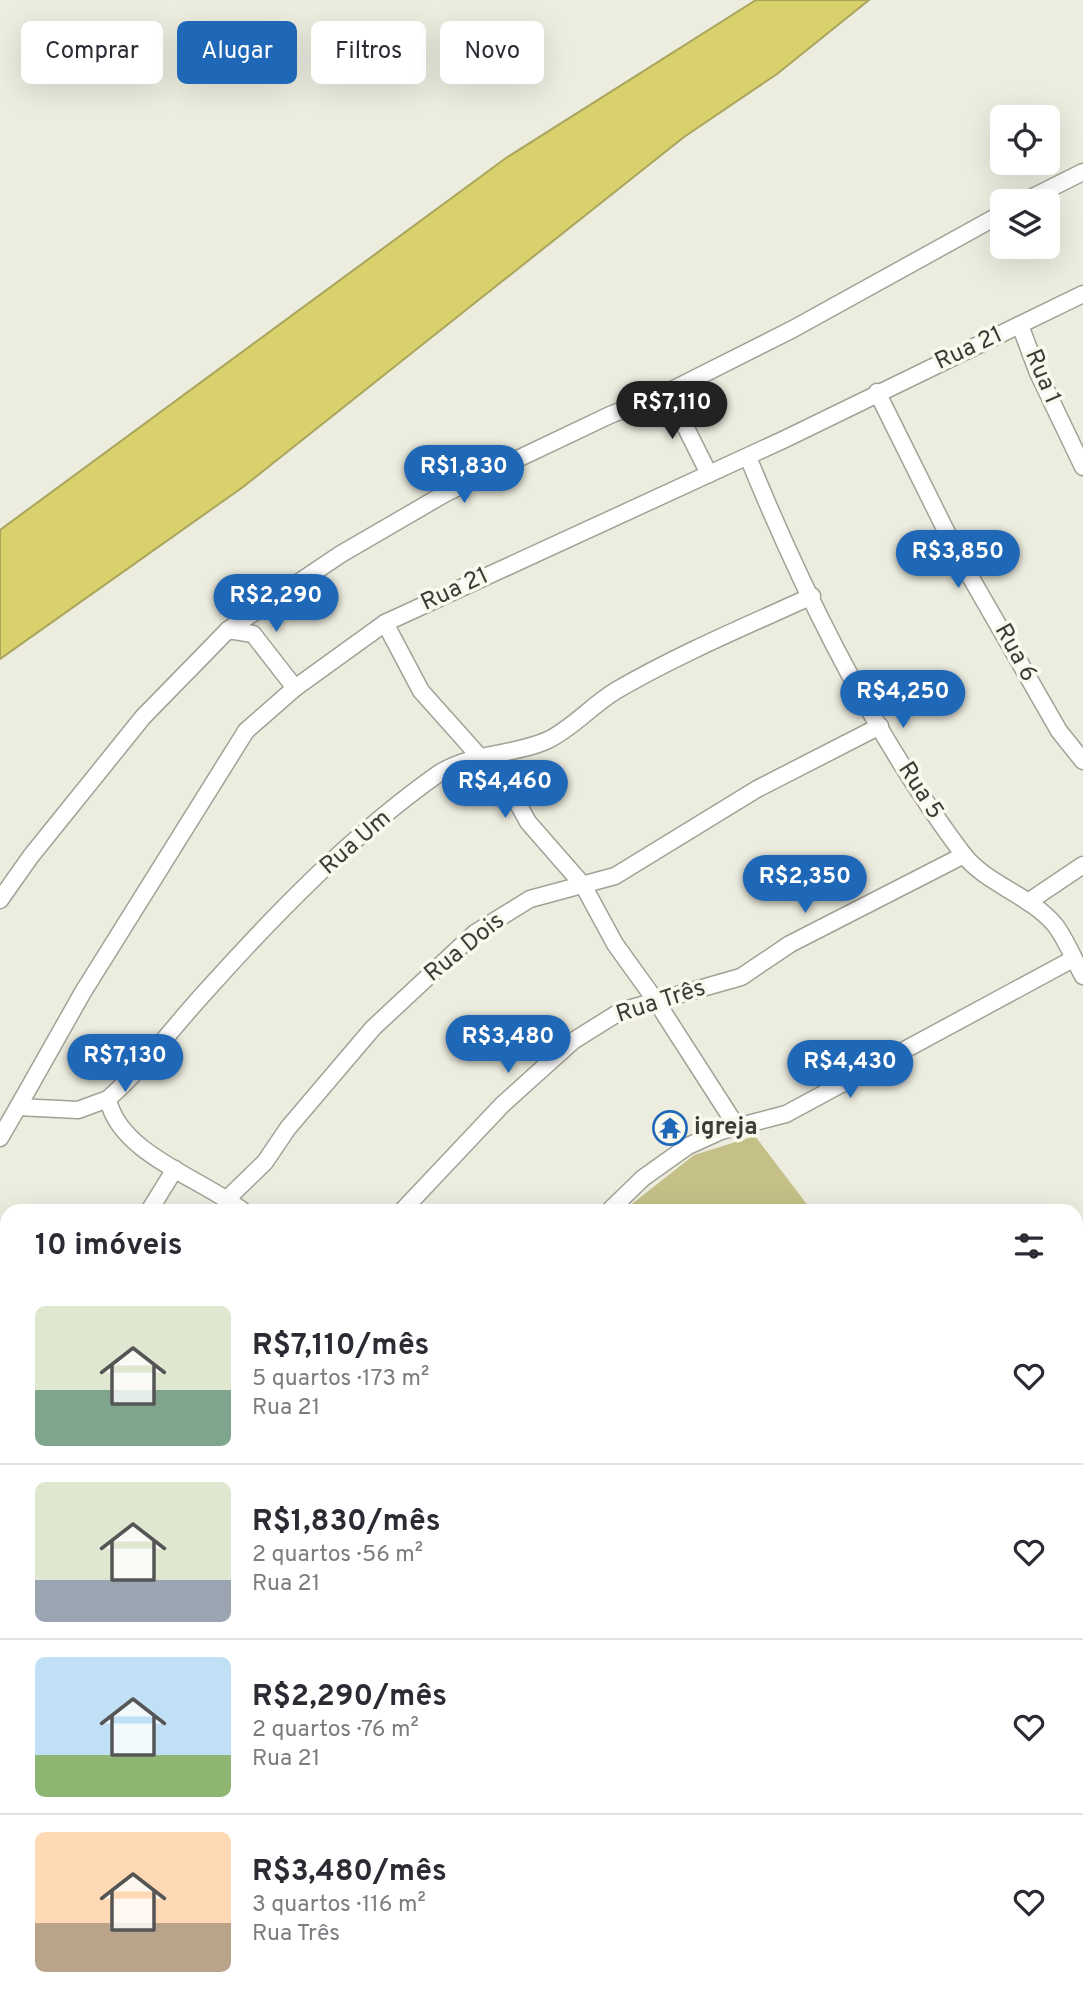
<!DOCTYPE html>
<html lang="pt">
<head>
<meta charset="utf-8">
<style>
	body { margin:0; font-family:Overpass,sans-serif; background:#f2f2f3; color:#2b2b33; height:100vh; display:flex; flex-direction:column; font-size:26px; white-space:nowrap }
	* { box-sizing:border-box; margin:0 }
	p { font-size:23px; color:#7c7c81 }
	.icon { flex:none; width:38px; height:38px; fill:none; stroke:currentColor; stroke-width:2; stroke-linecap:round; stroke-linejoin:round }
	.map { position:relative; flex:1; overflow:hidden }
	.drawer { position:absolute; left:0px; top:1204px; width:1083px; height:800px; display:flex; flex-direction:column; background:#fff; border-radius:21px 21px 0 0; box-shadow:0 7px 28px #0002 }
	.drawer>* { flex:none }
	.top-card { position:absolute; left:21px; top:21px; width:700px; height:63px; display:flex; gap:14px }
	.controls { position:absolute; left:990px; top:105px; display:grid; gap:14px }
	.controls a { display:grid; place-items:center; width:70px; height:70px; border-radius:10px; background:#fff; box-shadow:0 7px 28px #0002; font-size:35px }
	.price { position:absolute; translate:-50% -60px; padding:0 16px; border-radius:24px; background:#1f68b7; color:#fff; font-size:23px; line-height:46px; filter:drop-shadow(0 2px 4px #0008) }
	.price::after { content:''; position:absolute; left:50%; top:42px; width:21px; height:16px; margin-left:-10px; background:inherit; clip-path:polygon(0 0,100% 0,50% 100%) }
	.price.on { background:#222; color:#fff }
	ul { padding:0; list-style:none }
	li { display:flex; align-items:center; gap:21px; height:175px; padding:0 35px }
	li+li { border-top:2px solid #e1e1e2 }
	li span { display:grid; place-items:center; flex:none; width:196px; height:140px; border-radius:10px; color:#555 }
	li>.icon { margin-inline-start:auto }
	span .icon { width:84px; height:84px; fill:#fffc; stroke-width:1 }
	li b { font-size:30px }
	h2 { display:flex; justify-content:space-between; align-items:center; height:84px; padding:0 35px; font-size:30px }
	.chip { padding:0 24px; border-radius:10px; background:#fff; box-shadow:0 7px 28px #0002; font-size:24px; line-height:63px }
	.chip.on { background:#1f68b7; color:#fff }
	.map>svg:first-child { display:block }
	.green { fill:#c4c088 }
	.water { fill:#d9d16c; stroke:#aaa55c; stroke-width:2 }
	.lines { fill:none; stroke-linecap:round; stroke-linejoin:round }
	.service-casing { stroke:#a2a196; stroke-width:11 }
	.minor-casing { stroke:#a2a196; stroke-width:19 }
	.service { stroke:#fff; stroke-width:8 }
	.minor { stroke:#fff; stroke-width:16 }
	.labels { text-anchor:middle; dominant-baseline:central; stroke-width:7; stroke-linejoin:round; paint-order:stroke }
	.street-label { font-size:24px; fill:#3d3d38; stroke:#faf9ed }
	.poi-label { font-size:24px; font-weight:bold; fill:#3d3d38; stroke:#faf9ed; text-anchor:start }
</style>
</head>
<body>
<div class="map">
<svg width="1083" height="2003" viewBox="0 0 1083 2003">
	<rect width="100%" height="100%" fill="#ececdf"/>
	<g class="green">
		<path d="M755 1136 812 1211H623L694 1155Z"/>
		<path d="M1076 1359 1083 1368V1469L1076 1474Z"/>
	</g>
	<path class="water" d="M756 0H869L777 74 684 137 243 487 0 659V530L506 158Z"/>
	<g class="lines">
		<g class="service-casing">
			<path id="service" d="M0 1787H7"/>
		</g>
		<g class="minor-casing">
			<g id="minor">
				<path d="M1025 201 1083 172"/>
				<path d="M1020 325 1038 373 1083 467"/>
				<path d="M668 392 709 474"/>
				<path d="M877 392 959 557 1059 731 1083 761"/>
				<path d="M748 457C803 592 875 737 963 854 986 884 1030 895 1055 925 1066 939 1074 960 1083 976"/>
				<path d="M385 623 421 691 512 793 528 822 583 885 615 944 656 1001 737 1127"/>
				<path d="M228 630 253 634 295 688"/>
				<path d="M0 900 31 856 143 717 228 630 341 554 446 493 610 415 668 392 793 329 1003 213"/>
				<path d="M1028 902 1083 865"/>
				<path d="M108 1099C145 1066 173 1027 207 990 277 912 352 835 438 774 471 752 513 756 548 740 573 728 593 704 617 690 679 654 746 626 812 596"/>
				<path d="M18 1107 83 992 246 731 295 688 385 623 785 439 1083 294"/>
				<path d="M0 1138 18 1107 78 1110 108 1099C119 1154 203 1179 243 1211"/>
				<path d="M226 1200 265 1162 288 1128 373 1028 475 933 530 899 615 876 757 789 880 726"/>
				<path d="M149 1211 175 1169"/>
				<path d="M402 1211 502 1105 573 1041 621 1011 741 977 790 944 964 855"/>
				<path d="M609 1211 643 1178 688 1146 721 1131 786 1114 1073 959"/>
				<path d="M0 1460 7 1450"/>
				<path d="M1076 1495 1083 1489"/>
				<path d="M0 1623 7 1628"/>
				<path d="M1076 1684 1083 1678"/>
				<path d="M0 1701 7 1694"/>
				<path d="M1076 1816 1083 1825"/>
				<path d="M1076 1964 1083 1959"/>
				<path d="M12 1997 20 2003"/>
				<path d="M578 1997 599 2003"/>
				<path d="M288 2003 290 1997"/>
				<path d="M383 2003 385 1997"/>
				<path d="M1016 2003 1028 1997"/>
			</g>
		</g>
		<use href="#service" class="service"/>
		<use href="#minor" class="minor"/>
	</g>
	<defs>
		<g id="temple-ring" transform="scale(1.75)"><circle r="9.5" fill="#faf9ed" stroke="#1f68b7" stroke-width="1.5"/><path d="M0-6L5-2H3V0L6.5 2.5H4V6H1.5V3h-3V6H-4V2.5H-6.5L-3 0V-2H-5Z" fill="#1f68b7"/></g>
	</defs>
	<g fill-rule="evenodd">
		<use href="#temple-ring" x="670" y="1128"/>
	</g>
	<g class="labels">
		<g class="street-label">
			<text transform="translate(969 349) rotate(-25)">Rua 21</text>
			<text transform="translate(1042 377) rotate(67)">Rua 1</text>
			<text transform="translate(455 590) rotate(-25)">Rua 21</text>
			<text transform="translate(1015 653) rotate(61)">Rua 6</text>
			<text transform="translate(920 791) rotate(57)">Rua 5</text>
			<text transform="translate(356 843) rotate(-41)">Rua Um</text>
			<text transform="translate(465 948) rotate(-39)">Rua Dois</text>
			<text transform="translate(661 1002) rotate(-18)">Rua Três</text>
		</g>
		<g class="poi-label">
			<text x="694" y="1128">igreja</text>
		</g>
	</g>
</svg>
<div class="controls">
<a><svg class="icon" aria-label="locate" viewBox="0 0 24 24"><circle cx="12" cy="12" r="6"/><path d="M12 2v4M12 18v4M2 12h4M18 12h4"/></svg></a>
<a><svg class="icon" aria-label="layers" viewBox="0 0 24 24"><path d="M12 4l9 5-9 5-9-5zM3 14l9 5 9-5"/></svg></a>
</div>
<b class="price on" style="left:672px;top:441px">R$7,110</b>
<b class="price" style="left:464px;top:505px">R$1,830</b>
<b class="price" style="left:958px;top:590px">R$3,850</b>
<b class="price" style="left:276px;top:634px">R$2,290</b>
<b class="price" style="left:903px;top:730px">R$4,250</b>
<b class="price" style="left:505px;top:820px">R$4,460</b>
<b class="price" style="left:805px;top:915px">R$2,350</b>
<b class="price" style="left:508px;top:1075px">R$3,480</b>
<b class="price" style="left:125px;top:1094px">R$7,130</b>
<b class="price" style="left:850px;top:1100px">R$4,430</b>
<div class="top-card">
<a class="chip">Comprar</a>
<a class="chip on">Alugar</a>
<a class="chip">Filtros</a>
<a class="chip">Novo</a>
</div>
<section class="drawer">
<h2>10 imóveis<svg class="icon" aria-label="filters" viewBox="0 0 24 24"><path d="M4 7h16M4 17h16"/><circle cx="9" cy="7" r="2"/><circle cx="15" cy="17" r="2"/></svg></h2>
<ul>
<li><span style="background:linear-gradient(#dfe7d0 60%,#7fa58c 0)"><svg class="icon" aria-label="home" viewBox="0 0 24 24"><path d="M3 11l9-7 9 7M6 9v11h12V9"/></svg></span><div><b>R$7,110/mês</b><p>5 quartos · 173 m²</p><p>Rua 21</p></div><svg class="icon" aria-label="heart" viewBox="0 0 24 24"><path d="M12 20l-8-8c-3-5 5-10 8-4 3-6 11-1 8 4z"/></svg></li>
<li><span style="background:linear-gradient(#dfe7d0 70%,#9aa5b1 0)"><svg class="icon" aria-label="home" viewBox="0 0 24 24"><path d="M3 11l9-7 9 7M6 9v11h12V9"/></svg></span><div><b>R$1,830/mês</b><p>2 quartos · 56 m²</p><p>Rua 21</p></div><svg class="icon" aria-label="heart" viewBox="0 0 24 24"><path d="M12 20l-8-8c-3-5 5-10 8-4 3-6 11-1 8 4z"/></svg></li>
<li><span style="background:linear-gradient(#bfe0f5 70%,#8fb573 0)"><svg class="icon" aria-label="home" viewBox="0 0 24 24"><path d="M3 11l9-7 9 7M6 9v11h12V9"/></svg></span><div><b>R$2,290/mês</b><p>2 quartos · 76 m²</p><p>Rua 21</p></div><svg class="icon" aria-label="heart" viewBox="0 0 24 24"><path d="M12 20l-8-8c-3-5 5-10 8-4 3-6 11-1 8 4z"/></svg></li>
<li><span style="background:linear-gradient(#ffd9b3 65%,#b9a48a 0)"><svg class="icon" aria-label="home" viewBox="0 0 24 24"><path d="M3 11l9-7 9 7M6 9v11h12V9"/></svg></span><div><b>R$3,480/mês</b><p>3 quartos · 116 m²</p><p>Rua Três</p></div><svg class="icon" aria-label="heart" viewBox="0 0 24 24"><path d="M12 20l-8-8c-3-5 5-10 8-4 3-6 11-1 8 4z"/></svg></li>
</ul>
</section>
</div>
</body>
</html>
